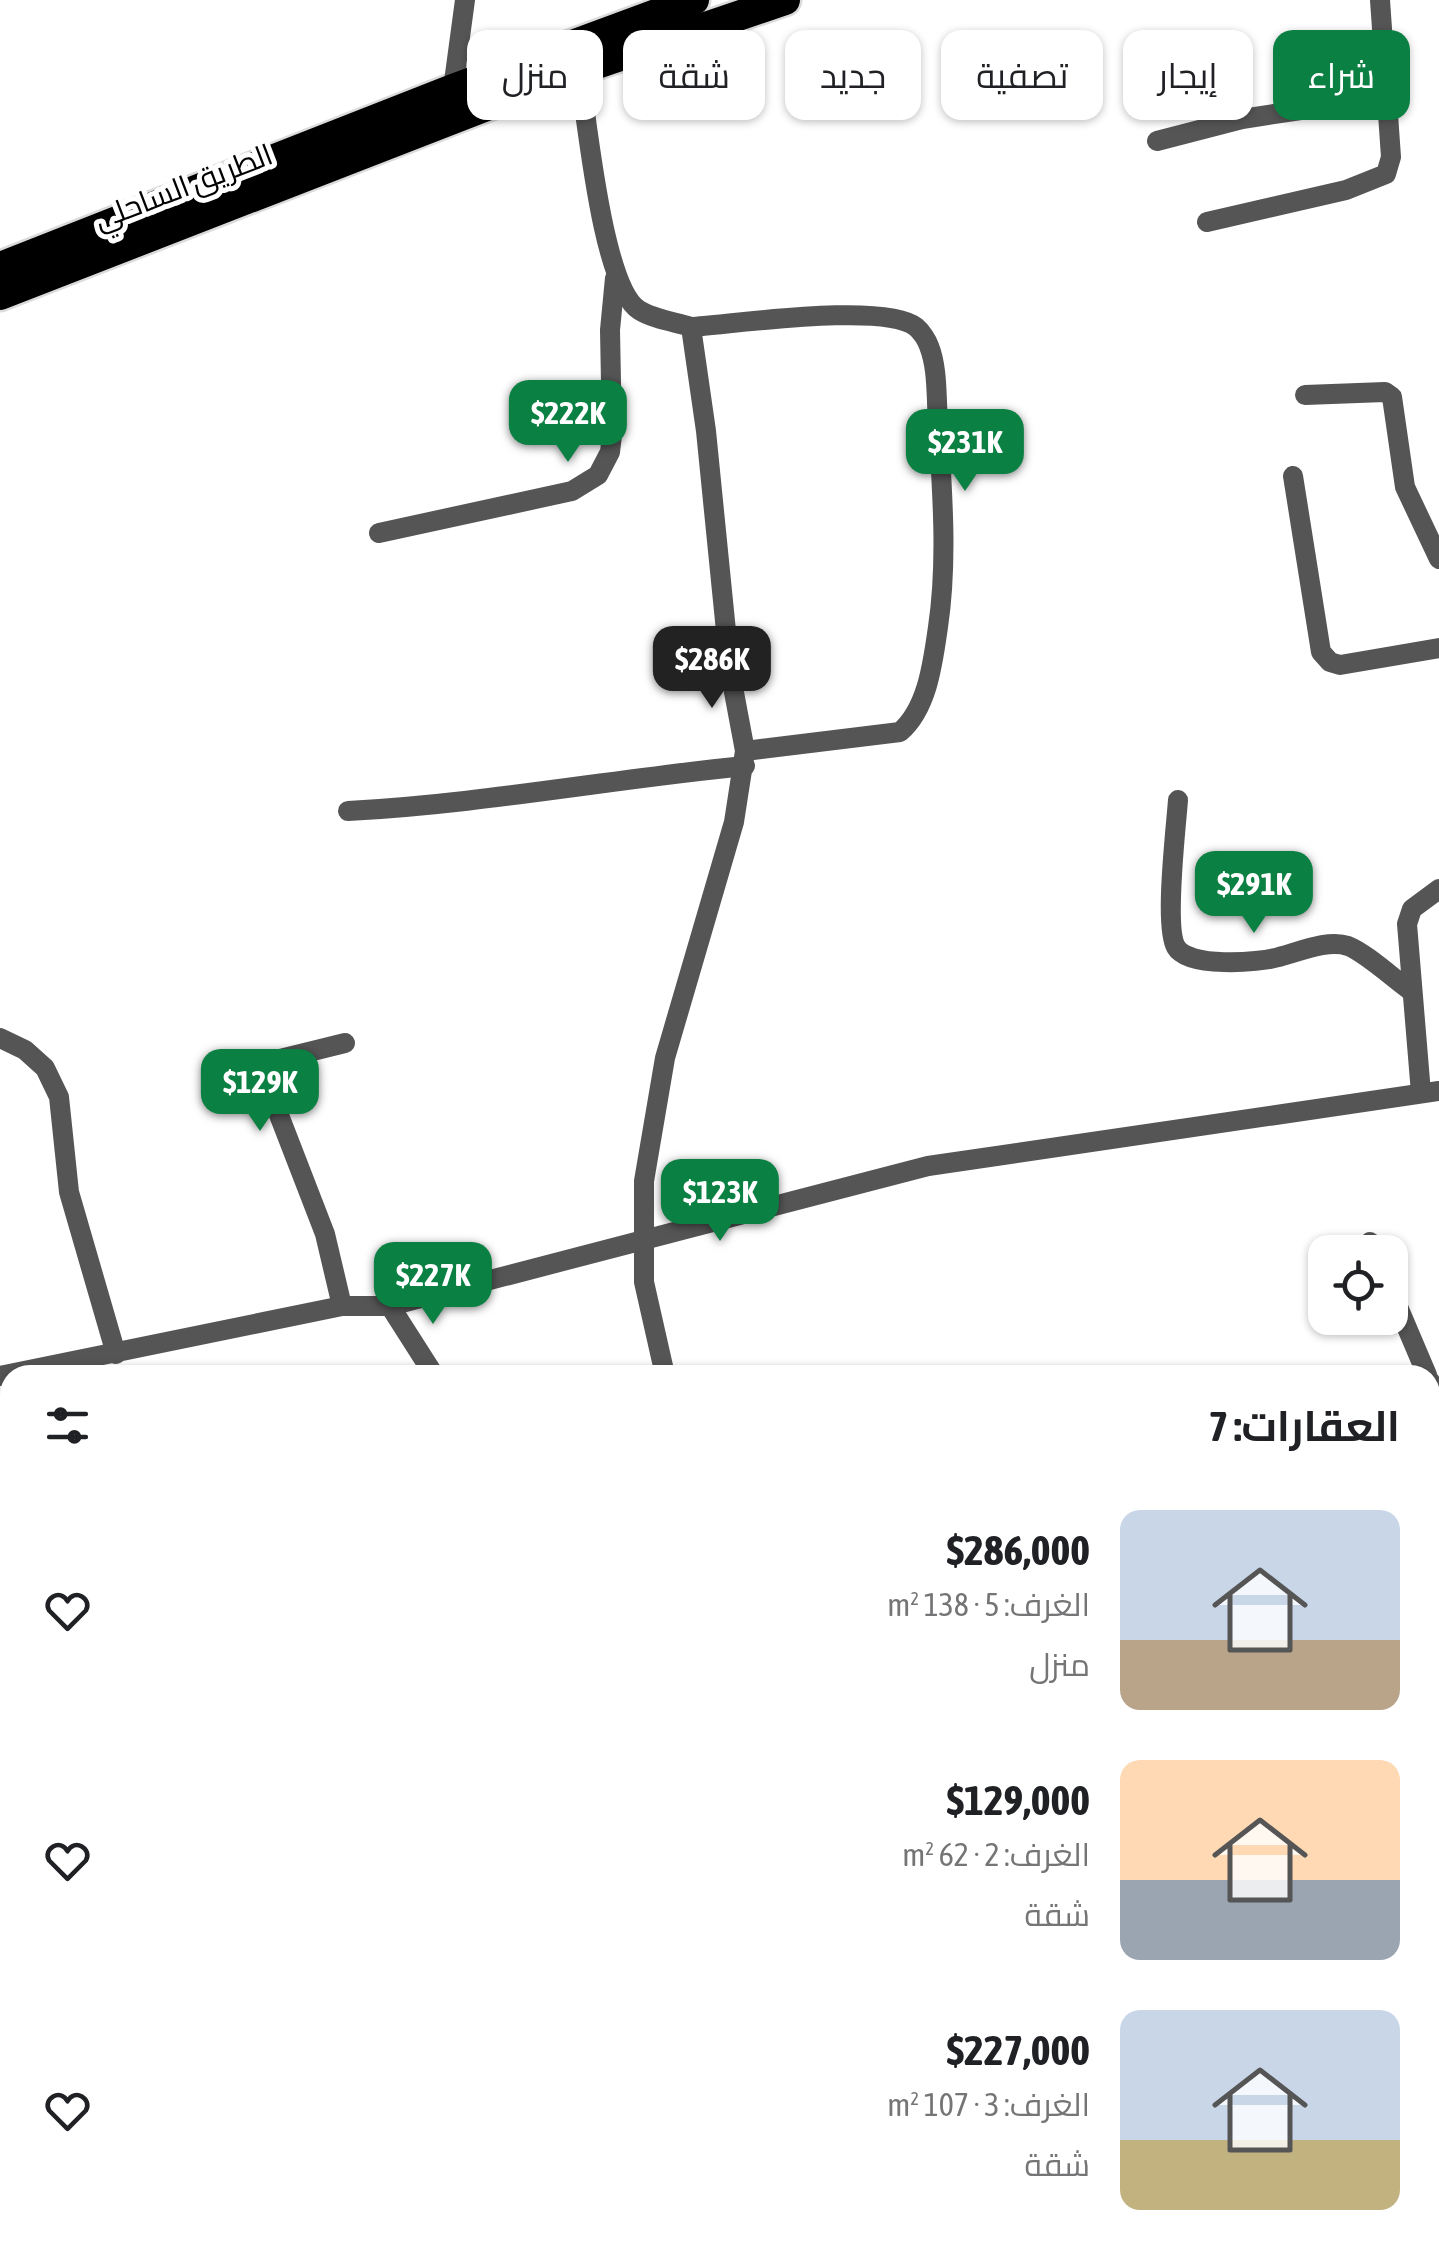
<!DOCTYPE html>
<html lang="ar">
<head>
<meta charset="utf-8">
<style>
	body { margin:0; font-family:"Asap Condensed",Cairo,sans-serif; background:#f2f2f2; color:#202124; direction:rtl; height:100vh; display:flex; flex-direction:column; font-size:38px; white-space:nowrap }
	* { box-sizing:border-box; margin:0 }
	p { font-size:32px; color:#757577 }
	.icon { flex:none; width:55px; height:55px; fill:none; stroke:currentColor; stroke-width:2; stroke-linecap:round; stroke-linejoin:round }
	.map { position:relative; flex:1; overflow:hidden; direction:ltr }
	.drawer { position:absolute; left:0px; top:1365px; width:1440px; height:892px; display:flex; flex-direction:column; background:#fff; border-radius:30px 30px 0 0; box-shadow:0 2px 8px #0004; direction:rtl }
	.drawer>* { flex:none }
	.hud { position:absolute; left:30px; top:30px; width:1380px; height:90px; direction:rtl; display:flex; gap:20px }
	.controls { position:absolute; left:1308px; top:1235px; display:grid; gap:20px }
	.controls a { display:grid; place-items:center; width:100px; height:100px; border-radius:20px; background:#fff; box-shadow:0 2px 8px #0004; font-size:50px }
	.price { position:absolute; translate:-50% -85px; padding:0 22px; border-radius:20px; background:#0b8043; color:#fff; font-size:32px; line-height:65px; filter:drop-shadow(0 2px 5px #0008) }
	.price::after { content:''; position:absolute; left:50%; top:60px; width:30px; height:22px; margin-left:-15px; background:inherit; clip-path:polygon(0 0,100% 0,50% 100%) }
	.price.on { background:#222; color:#fff }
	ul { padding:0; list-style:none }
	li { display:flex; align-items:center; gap:30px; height:250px; padding:0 40px }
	li span { display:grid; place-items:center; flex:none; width:280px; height:200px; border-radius:20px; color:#555 }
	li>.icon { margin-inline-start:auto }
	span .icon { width:120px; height:120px; fill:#fffc; stroke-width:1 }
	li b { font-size:42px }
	h2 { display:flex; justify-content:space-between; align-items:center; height:120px; padding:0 40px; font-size:42px }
	.tag { padding:0 35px; border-radius:20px; background:#fff; box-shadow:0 2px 8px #0004; font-size:35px; line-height:90px }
	.tag.on { background:#0b8043; color:#fff }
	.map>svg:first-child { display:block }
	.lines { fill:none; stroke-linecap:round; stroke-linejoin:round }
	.primary-casing { stroke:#dbdbdb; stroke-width:30 }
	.highway-casing { stroke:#dbdbdb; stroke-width:35 }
	.street { stroke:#555; stroke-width:20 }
	.primary { stroke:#000; stroke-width:25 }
	.highway { stroke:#000; stroke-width:30 }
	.labels { text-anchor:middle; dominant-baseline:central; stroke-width:10; stroke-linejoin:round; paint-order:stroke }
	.street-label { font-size:30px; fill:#000; stroke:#fff }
</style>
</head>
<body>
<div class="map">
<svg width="1439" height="2257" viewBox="0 0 1439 2257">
	<rect width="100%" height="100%" fill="#fff"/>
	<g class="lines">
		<g class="primary-casing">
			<g id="primary">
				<path d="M1430 1891 1439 1889"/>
				<path d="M16 2257 50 2248"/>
			</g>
		</g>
		<g class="highway-casing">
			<g id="highway">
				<path d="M0 267 453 89 694 0"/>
				<path d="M0 295 579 70 785 0"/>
			</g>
		</g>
		<g class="street">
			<path d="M579 70C587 117 602 287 639 310 653 319 675 322 691 327L706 431 730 671 745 751 734 822 665 1058 644 1181V1282L665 1375"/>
			<path d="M453 89 465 0"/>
			<path d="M1157 141 1242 119 1314 108 1324 100 1333 75 1367 65 1383 40"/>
			<path d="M1207 222 1346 190 1386 174 1391 157 1380 0"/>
			<path d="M691 327C736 324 885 302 916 327 921 331 927 340 929 346 938 369 936 397 938 421 942 488 948 561 938 627 933 661 928 708 900 732L745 751"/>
			<path d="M1305 395 1385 392 1392 397 1405 487 1439 559"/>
			<path d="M1293 476 1321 652 1330 662 1340 665 1439 648"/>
			<path d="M379 533 572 491 598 475 610 452 612 435 610 330 615 278"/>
			<path d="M1178 800C1176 828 1164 927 1176 947 1188 968 1258 963 1279 957 1299 952 1328 939 1348 946 1366 953 1394 979 1411 991"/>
			<path d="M348 811C481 804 612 779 745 766"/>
			<path d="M0 1038 25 1050 45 1068 59 1097 69 1192 116 1354"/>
			<path d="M1421 1093 1407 924 1412 909 1439 889"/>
			<path d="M1370 1242 1375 1252"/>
			<path d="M1390 1288 1427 1375"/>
			<path d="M342 1306 325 1234 267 1084 265 1070 272 1061 345 1043"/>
			<path d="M390 1306 434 1375"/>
			<path d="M0 1376 342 1306H390L928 1166 1439 1091"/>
			<path d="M1430 1381 1439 1402"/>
			<path d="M241 2248 243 2257"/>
			<path d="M512 2248 515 2257"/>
			<path d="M973 2248 974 2257"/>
			<path d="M1142 2257 1143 2248"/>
		</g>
		<use href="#primary" class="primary"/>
		<use href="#highway" class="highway"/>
	</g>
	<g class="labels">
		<g class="street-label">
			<text transform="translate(183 186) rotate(-21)">الطريق الساحلي</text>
		</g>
	</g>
</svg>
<div class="controls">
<a><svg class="icon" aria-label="locate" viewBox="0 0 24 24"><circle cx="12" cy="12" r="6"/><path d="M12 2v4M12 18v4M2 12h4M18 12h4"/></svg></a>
</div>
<b class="price" style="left:568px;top:465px">$222K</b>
<b class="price" style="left:965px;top:494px">$231K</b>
<b class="price on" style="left:712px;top:711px">$286K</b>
<b class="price" style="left:1254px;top:936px">$291K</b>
<b class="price" style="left:260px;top:1134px">$129K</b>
<b class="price" style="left:720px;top:1244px">$123K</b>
<b class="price" style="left:433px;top:1327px">$227K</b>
<div class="hud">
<a class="tag on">شراء</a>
<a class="tag">إيجار</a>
<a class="tag">تصفية</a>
<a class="tag">جديد</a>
<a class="tag">شقة</a>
<a class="tag">منزل</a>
</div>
<section class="drawer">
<h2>العقارات: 7<svg class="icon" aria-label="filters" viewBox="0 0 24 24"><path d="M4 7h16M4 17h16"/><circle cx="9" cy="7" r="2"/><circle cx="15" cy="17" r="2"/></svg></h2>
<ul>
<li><span style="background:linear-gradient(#c9d6e8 65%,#b9a48a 0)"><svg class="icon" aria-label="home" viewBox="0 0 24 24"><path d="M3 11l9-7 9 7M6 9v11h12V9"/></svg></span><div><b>$286,000</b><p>الغرف: 5 · 138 m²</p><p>منزل</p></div><svg class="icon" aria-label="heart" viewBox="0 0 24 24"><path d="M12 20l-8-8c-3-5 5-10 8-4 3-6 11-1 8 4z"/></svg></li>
<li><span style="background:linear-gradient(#ffd9b3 60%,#9aa5b1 0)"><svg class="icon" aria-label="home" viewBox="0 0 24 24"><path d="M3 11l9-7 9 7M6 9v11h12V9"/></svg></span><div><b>$129,000</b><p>الغرف: 2 · 62 m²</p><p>شقة</p></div><svg class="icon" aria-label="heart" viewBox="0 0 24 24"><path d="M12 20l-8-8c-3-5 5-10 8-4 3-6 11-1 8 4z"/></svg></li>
<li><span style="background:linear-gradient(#c9d6e8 65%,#c2b280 0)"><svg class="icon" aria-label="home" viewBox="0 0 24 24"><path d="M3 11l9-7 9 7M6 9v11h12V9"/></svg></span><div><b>$227,000</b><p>الغرف: 3 · 107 m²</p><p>شقة</p></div><svg class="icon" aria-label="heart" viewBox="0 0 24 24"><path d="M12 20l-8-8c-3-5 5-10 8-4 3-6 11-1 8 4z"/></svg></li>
</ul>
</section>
</div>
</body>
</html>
